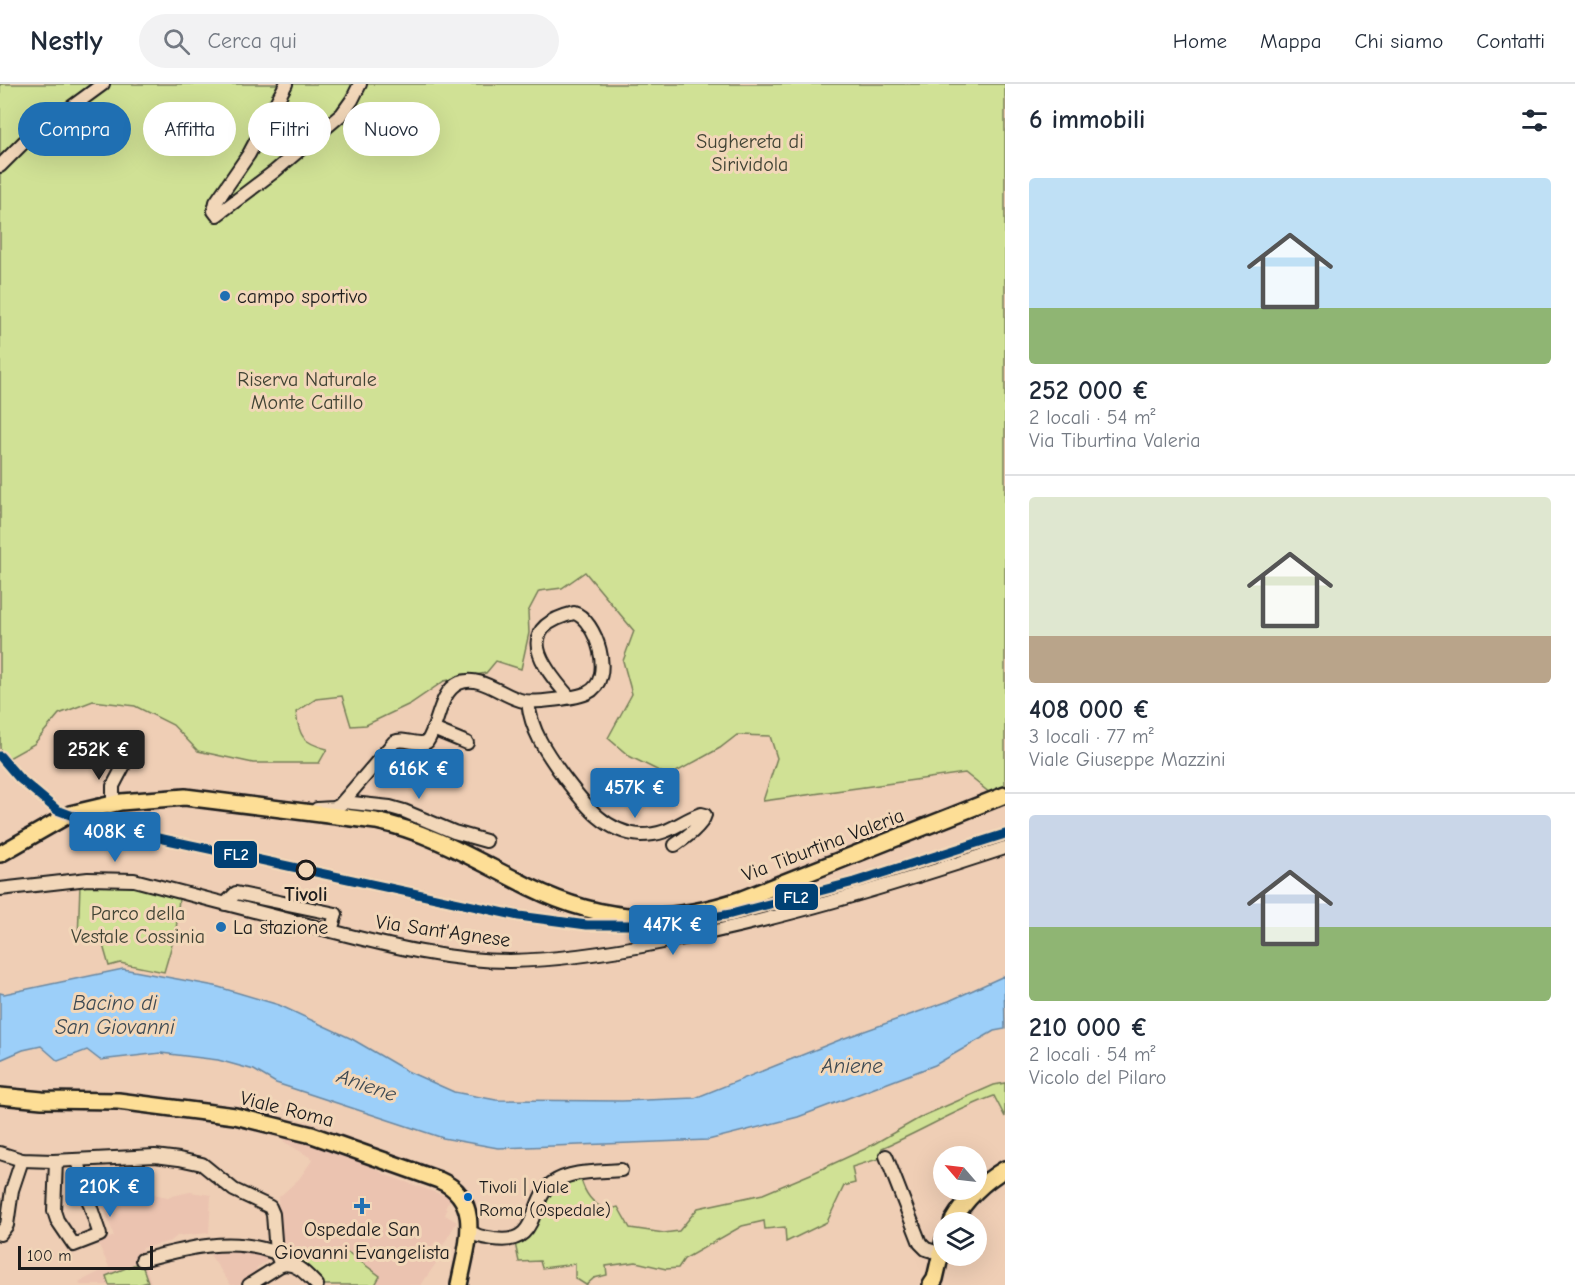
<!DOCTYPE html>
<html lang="it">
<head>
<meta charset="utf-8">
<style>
	body { margin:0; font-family:"Comic Neue",sans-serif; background:#f2f2f3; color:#1f2937; height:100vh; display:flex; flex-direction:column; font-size:22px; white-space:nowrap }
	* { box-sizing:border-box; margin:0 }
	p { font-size:20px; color:#747a83 }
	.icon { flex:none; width:33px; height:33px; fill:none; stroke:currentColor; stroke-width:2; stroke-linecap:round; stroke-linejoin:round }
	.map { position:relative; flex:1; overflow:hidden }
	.panel { display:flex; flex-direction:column; background:#fff; width:570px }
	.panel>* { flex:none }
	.top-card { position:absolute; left:18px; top:18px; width:570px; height:54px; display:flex; gap:12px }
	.needle { width:39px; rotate:298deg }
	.buttons { position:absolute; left:933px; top:1062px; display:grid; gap:12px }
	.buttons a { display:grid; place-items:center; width:54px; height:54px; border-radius:50%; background:#fff; box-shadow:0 6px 24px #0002; font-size:30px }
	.scale { position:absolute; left:18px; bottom:15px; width:135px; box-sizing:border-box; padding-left:6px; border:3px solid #1c1c1c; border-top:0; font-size:16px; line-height:21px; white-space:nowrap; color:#1c1c1c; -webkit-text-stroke:4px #f2d7b9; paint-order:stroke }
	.price { position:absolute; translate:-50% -51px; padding:0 14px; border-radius:6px; background:#1f6fb2; color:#fff; font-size:20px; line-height:39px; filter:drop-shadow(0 2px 3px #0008) }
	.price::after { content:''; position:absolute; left:50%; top:36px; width:18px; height:14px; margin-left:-9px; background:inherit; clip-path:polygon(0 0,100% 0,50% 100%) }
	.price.selected { background:#222; color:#fff }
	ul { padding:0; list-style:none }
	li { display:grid; align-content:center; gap:12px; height:318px; padding:0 24px }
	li+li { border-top:2px solid #e0e1e3 }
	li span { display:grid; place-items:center; height:186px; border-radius:6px; color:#555 }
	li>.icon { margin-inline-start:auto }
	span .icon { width:108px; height:108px; fill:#fffc; stroke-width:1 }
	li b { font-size:26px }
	h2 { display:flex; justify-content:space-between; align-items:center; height:72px; padding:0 24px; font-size:26px }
	.tag { padding:0 21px; border-radius:27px; background:#fff; box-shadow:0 6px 24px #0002; font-size:21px; line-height:54px }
	.tag.selected { background:#1f6fb2; color:#fff }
	header { display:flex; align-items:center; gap:36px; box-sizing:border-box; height:84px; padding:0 30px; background:#fff; border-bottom:2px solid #e0e1e3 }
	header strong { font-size:28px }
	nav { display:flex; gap:33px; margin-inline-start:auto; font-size:21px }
	.search { width:420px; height:54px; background:#f2f2f3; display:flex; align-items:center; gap:15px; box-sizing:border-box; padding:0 21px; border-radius:33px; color:#747a83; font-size:22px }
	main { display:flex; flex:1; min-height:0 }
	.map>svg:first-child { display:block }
	.built { fill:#ebc3b0 }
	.green { fill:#d0e195; stroke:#767e58; stroke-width:1.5 }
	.water { fill:#9ccff9; stroke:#6987a1; stroke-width:1.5 }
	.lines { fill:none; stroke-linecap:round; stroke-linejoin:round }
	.minor-casing { stroke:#1c1c1c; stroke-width:16 }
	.major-casing { stroke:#1c1c1c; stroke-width:20 }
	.minor { stroke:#f2d7b9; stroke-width:12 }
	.major { stroke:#fdde96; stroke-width:15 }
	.rail-1-casing { stroke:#f2d7b9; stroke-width:14 }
	.rail-1 { stroke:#004174; stroke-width:9 }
	.poi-dot { fill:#1f6fb2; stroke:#f2d7b9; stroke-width:2 }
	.stop-dot { fill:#f2d7b9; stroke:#1c1c1c; stroke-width:3 }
	.bus-dot { fill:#0065bd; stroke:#f2d7b9; stroke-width:2 }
	.labels { text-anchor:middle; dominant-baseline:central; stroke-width:6; stroke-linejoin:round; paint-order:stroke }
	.bus-label { font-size:18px; fill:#1c1c1c; stroke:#f2d7b9; text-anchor:start }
	.park-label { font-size:20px; fill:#404334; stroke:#f2d7b9 }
	.poi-label { font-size:20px; fill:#1c1c1c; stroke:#f2d7b9; text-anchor:start }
	.street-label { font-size:20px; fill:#1c1c1c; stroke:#f2d7b9 }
	.stop-label { font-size:20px; font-weight:bold; fill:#1c1c1c; stroke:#f2d7b9 }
	.water-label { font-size:21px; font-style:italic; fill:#3c4953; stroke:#f2d7b9 }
	.line-badge { stroke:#f2d7b9; stroke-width:2 }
	.badge-label { font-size:16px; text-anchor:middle; font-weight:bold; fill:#fff }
</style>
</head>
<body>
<header>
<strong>Nestly</strong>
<div class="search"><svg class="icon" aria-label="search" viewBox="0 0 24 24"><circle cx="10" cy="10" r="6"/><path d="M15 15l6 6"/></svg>Cerca qui</div>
<nav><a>Home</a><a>Mappa</a><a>Chi siamo</a><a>Contatti</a></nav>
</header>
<main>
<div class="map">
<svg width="1005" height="1201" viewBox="0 0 1005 1201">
	<rect width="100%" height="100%" fill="#efceb5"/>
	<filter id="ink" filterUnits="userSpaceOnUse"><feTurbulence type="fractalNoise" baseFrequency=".0167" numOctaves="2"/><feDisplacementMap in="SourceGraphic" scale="12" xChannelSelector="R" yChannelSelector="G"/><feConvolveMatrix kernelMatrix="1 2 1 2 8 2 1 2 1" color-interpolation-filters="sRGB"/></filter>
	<g filter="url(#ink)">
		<g class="built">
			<path d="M290 1047 341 1063 386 1091 451 1114 445 1124 447 1126 445 1131 457 1138 443 1161 436 1157 432 1162 443 1169 421 1201H323L307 1180 300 1176 285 1173 281 1163 278 1114 299 1095 313 1075 283 1057Z"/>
			<path d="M143 1108 168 1113 190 1108 211 1111 209 1149 177 1152 171 1157 142 1164 143 1171 141 1172 151 1198 143 1201H80L79 1198 109 1183 98 1159 114 1152 102 1116 122 1110Z"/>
			<path d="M248 1163 261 1165 267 1177 256 1184 259 1189 238 1201H231L210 1171 214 1168Z"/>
		</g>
		<g class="green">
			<path d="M0 0H1005V702L990 709 965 689 763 717 777 674 770 652 737 651 720 664 669 692 629 672 608 654 632 610 623 577 634 547 585 488 562 504 539 507 528 528 529 549 521 585 496 577 486 589 444 597 410 620 366 641 351 642 342 612 316 615 296 628C299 653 303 659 327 665L319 679H253L198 667 173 641 135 622 93 617 59 630 34 660 0 679Z"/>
			<path d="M130 800 154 804 179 814 176 847 164 888 120 879 109 882 101 854 78 855 80 801Z"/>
			<path d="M1005 999V1033L994 1012C955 1026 920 1048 882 1064L878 1075 852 1083 855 1099 844 1102 827 1138 786 1158 785 1143 765 1145 764 1137 742 1142 684 1175 678 1184 666 1185 636 1178 606 1182 607 1191 594 1194 586 1201 575 1194V1180L542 1184 540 1177 519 1178 515 1159C552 1140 530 1105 581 1095 585 1110 592 1119 606 1126L618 1123 630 1144 664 1149 679 1147 698 1124 763 1110 813 1089 865 1065 923 1032 994 1001Z"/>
			<path d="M307 1168 349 1169 380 1192 375 1201H323C309 1183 308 1177 285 1173Z"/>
			<path d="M141 1178 148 1198 138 1201H109L106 1192Z"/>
		</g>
		<path class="water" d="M123 885 215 902 279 921 352 955 407 987 454 1008 496 1016 622 1017 695 1014 842 955 949 917 1004 892 1005 945 994 947 935 981 798 1033 708 1056 498 1064 443 1054 276 999 254 986 218 976 161 969 100 976 87 966 58 977 41 962 23 966 0 976V909L4 910Z"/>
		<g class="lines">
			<g class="minor-casing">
				<g id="minor">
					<path d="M286 0 249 70 216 118 214 127 217 131 275 87 342 30 352 16 360 0"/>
					<path d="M0 82 25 57 103 0"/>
					<path d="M528 618C531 647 546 668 563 692 583 718 604 749 641 751 670 751 678 738 701 730L705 731C702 742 685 754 675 761"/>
					<path d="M433 645 467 659"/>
					<path d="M343 718 390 723 404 727 454 748 486 757"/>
					<path d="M113 719V702L123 683"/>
					<path d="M317 725 334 724 340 721 394 658C405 653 415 662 427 658 439 641 439 608 459 599 480 589 504 614 524 617 535 619 577 614 587 609 617 596 595 534 574 529 513 544 541 581 569 613"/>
					<path d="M0 805 88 795 134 796 331 847 336 830 236 809 225 820"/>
					<path d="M331 847C389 862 450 877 510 877 561 876 613 868 663 858 779 836 893 801 1005 764"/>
					<path d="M0 1069 22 1076 53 1077 155 1072 179 1075 202 1080 234 1106 270 1123 273 1130 276 1169"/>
					<path d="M886 1072 920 1159 926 1165 939 1169"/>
					<path d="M56 1077 54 1127 57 1136 74 1161 100 1151 85 1106 78 1076"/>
					<path d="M468 1145C476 1153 483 1153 494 1155 541 1162 528 1117 552 1099 572 1086 598 1088 621 1086"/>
					<path d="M0 1150 7 1141 12 1106 22 1076"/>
					<path d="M142 1176C186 1164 232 1152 276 1169L281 1181C296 1177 307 1191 317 1201"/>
					<path d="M249 1201 281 1181"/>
				</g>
			</g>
			<g class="major-casing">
				<g id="major">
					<path d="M0 770 70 730 121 718 185 713 376 737C426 747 469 772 514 795 592 837 657 844 742 815L1005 711"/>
					<path d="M0 1012 42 1016 118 1017 235 1032 312 1051 439 1096C485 1116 466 1163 459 1201"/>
					<path d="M952 1138C965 1116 983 1098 1005 1085"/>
					<path d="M931 1201 935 1195 944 1156"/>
				</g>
			</g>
			<use href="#minor" class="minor"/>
			<use href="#major" class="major"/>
			<g class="rail-1-casing">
				<path id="rail-1" d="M0 672 19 694 57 726 81 735 163 755 519 832 587 841H647L683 838 731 830 854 798 1005 750"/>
			</g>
			<use href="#rail-1" class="rail-1"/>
		</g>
	</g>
	<g class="poi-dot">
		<circle cx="225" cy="212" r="6"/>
		<circle cx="221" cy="843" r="6"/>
		<path d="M359 1113h6v6h6v6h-6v6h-6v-6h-6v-6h6z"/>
	</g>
	<circle class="stop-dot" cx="306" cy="786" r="9"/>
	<circle class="bus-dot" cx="468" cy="1113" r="5"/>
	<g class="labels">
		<g class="bus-label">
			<text x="479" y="1103">Tivoli | Viale<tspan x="479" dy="23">Roma (Ospedale)</tspan></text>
		</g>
		<g class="park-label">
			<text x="750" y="57">Sughereta di<tspan x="750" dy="23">Sirividola</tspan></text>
			<text x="307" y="295">Riserva Naturale<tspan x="307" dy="23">Monte Catillo</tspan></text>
			<text x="138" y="829">Parco della<tspan x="138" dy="23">Vestale Cossinia</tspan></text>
		</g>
		<g class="poi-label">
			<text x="237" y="212">campo sportivo</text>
			<text x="233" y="843">La stazione</text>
			<text x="362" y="1145" text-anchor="middle">Ospedale San<tspan x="362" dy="23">Giovanni Evangelista</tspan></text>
		</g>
		<g class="street-label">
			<text transform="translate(823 761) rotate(-21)">Via Tiburtina Valeria</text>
			<text transform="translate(443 847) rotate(8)">Via Sant'Agnese</text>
			<text transform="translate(287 1025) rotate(14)">Viale Roma</text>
		</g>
		<g class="stop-label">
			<text x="306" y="810">Tivoli</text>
		</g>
		<g class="water-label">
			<text x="115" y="919">Bacino di<tspan x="115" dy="24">San Giovanni</tspan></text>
			<text x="852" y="982">Aniene</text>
			<text transform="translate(367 1001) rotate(19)">Aniene</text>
		</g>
	</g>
	<g class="line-badge">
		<rect x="213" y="756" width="45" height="29" rx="6" fill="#004174"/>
		<rect x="774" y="799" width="45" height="28" rx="6" fill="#004174"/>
	</g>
	<g class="badge-label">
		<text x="236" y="776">FL2</text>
		<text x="796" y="819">FL2</text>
	</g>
</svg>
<div class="buttons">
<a><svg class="needle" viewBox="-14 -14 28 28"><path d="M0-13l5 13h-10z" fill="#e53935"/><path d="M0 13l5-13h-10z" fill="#747a83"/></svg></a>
<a><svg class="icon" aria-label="layers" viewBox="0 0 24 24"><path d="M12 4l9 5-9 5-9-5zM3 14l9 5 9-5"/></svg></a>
</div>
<div class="scale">100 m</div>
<b class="price selected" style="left:99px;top:697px">252K €</b>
<b class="price" style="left:419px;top:716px">616K €</b>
<b class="price" style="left:635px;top:735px">457K €</b>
<b class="price" style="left:115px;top:779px">408K €</b>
<b class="price" style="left:673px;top:872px">447K €</b>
<b class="price" style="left:110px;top:1134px">210K €</b>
<div class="top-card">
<a class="tag selected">Compra</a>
<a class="tag">Affitta</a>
<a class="tag">Filtri</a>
<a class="tag">Nuovo</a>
</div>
</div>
<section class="panel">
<h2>6 immobili<svg class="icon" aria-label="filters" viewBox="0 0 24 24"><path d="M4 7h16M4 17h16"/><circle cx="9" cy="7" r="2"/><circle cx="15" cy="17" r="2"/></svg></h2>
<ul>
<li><span style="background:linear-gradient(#bfe0f5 70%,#8fb573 0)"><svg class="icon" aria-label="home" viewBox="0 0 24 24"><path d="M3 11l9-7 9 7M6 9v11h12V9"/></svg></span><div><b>252 000 €</b><p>2 locali · 54 m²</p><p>Via Tiburtina Valeria</p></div></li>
<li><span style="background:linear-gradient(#dfe7d0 75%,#b9a48a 0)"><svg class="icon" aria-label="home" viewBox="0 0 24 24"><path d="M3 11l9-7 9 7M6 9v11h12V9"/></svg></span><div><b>408 000 €</b><p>3 locali · 77 m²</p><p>Viale Giuseppe Mazzini</p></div></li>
<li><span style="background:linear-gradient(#c9d6e8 60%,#8fb573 0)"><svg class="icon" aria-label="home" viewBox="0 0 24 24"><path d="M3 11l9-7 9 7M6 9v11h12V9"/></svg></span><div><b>210 000 €</b><p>2 locali · 54 m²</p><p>Vicolo del Pilaro</p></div></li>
</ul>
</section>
</main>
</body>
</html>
